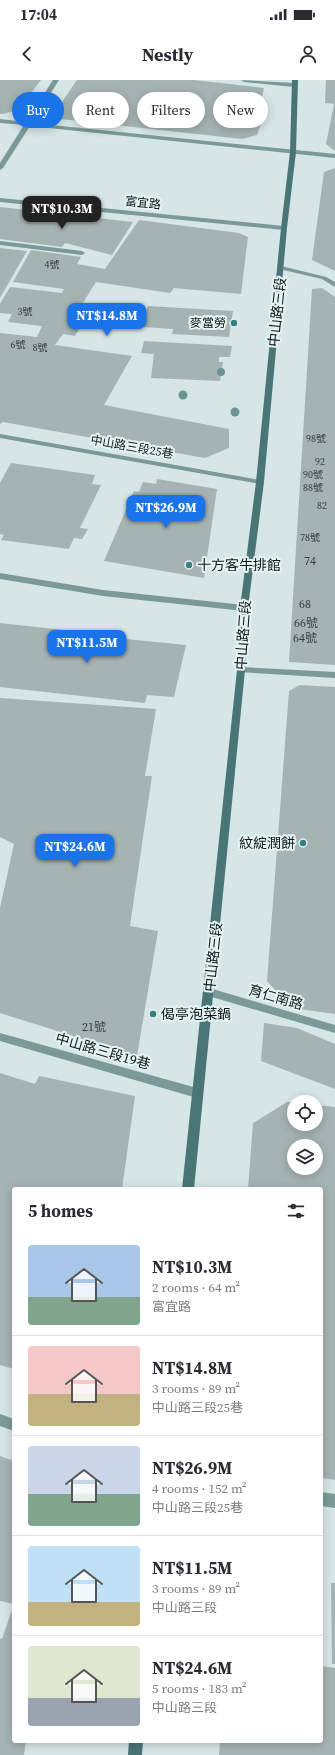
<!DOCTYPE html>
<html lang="en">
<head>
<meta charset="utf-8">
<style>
	body { margin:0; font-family:"Source Serif 4","Noto Sans TC",serif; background:#f2f2f3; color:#2b2b33; height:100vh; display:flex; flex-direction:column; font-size:15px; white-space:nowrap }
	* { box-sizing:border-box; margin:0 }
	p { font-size:13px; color:#7c7c81 }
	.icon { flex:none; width:22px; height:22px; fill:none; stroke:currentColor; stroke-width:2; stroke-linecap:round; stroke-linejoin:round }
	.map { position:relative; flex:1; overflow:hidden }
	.panel { position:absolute; left:12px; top:1107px; width:311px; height:556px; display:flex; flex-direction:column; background:#fff; border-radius:4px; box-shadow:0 2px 10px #0003 }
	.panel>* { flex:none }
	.hud { position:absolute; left:12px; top:12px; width:311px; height:36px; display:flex; gap:8px }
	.tools { position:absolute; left:287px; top:1015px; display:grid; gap:8px }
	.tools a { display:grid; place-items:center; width:36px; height:36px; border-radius:50%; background:#fff; box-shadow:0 2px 10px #0003; font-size:20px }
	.price { position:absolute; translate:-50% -34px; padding:0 9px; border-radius:8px; background:#1a73e8; color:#fff; font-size:13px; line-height:26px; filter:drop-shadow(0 1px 2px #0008) }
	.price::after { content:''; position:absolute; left:50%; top:24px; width:12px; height:9px; margin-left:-6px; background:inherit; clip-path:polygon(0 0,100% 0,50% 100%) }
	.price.active { background:#222; color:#fff }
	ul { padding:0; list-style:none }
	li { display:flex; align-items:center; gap:12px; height:100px; padding:0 16px }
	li+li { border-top:1px solid #e1e1e2 }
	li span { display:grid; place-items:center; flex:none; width:112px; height:80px; border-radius:4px; color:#555 }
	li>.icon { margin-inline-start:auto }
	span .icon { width:48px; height:48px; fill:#fffc; stroke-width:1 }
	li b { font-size:17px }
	h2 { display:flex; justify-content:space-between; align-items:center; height:48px; padding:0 16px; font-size:17px }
	.chip { padding:0 14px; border-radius:18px; background:#fff; box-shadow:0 2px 10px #0003; font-size:14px; line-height:36px }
	.chip.active { background:#1a73e8; color:#fff }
	.status { display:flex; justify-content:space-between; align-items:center; height:28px; padding:0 20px; background:#fff; direction:ltr }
	.status svg { height:11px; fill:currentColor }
	header { display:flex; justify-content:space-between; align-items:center; height:52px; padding:0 16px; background:#fff; font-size:18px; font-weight:700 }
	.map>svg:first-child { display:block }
	.building { fill:#a5b3b3; fill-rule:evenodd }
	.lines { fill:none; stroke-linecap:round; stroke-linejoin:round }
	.lane { fill:#7c9999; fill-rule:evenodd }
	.street { fill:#7c9999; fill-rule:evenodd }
	.secondary { fill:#4a7577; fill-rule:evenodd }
	.tree { fill:#6c9495 }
	.poi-dot { fill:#367f81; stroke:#e3f2f2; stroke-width:1.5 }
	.labels { text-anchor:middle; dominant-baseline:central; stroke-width:4; stroke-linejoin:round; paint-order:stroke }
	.far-number-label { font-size:10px; fill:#373e3e }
	.far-street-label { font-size:12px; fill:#121717; stroke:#e3f2f2 }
	.far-poi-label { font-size:12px; fill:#121717; stroke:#e3f2f2; text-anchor:end }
	.number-label { font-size:12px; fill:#373e3e }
	.street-label { font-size:14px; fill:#121717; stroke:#e3f2f2 }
	.poi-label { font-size:14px; fill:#121717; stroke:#e3f2f2; text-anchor:start }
</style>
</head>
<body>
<div class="status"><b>17:04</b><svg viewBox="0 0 49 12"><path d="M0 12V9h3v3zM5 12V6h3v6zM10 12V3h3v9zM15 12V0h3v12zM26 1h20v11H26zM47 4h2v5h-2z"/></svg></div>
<header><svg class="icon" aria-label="back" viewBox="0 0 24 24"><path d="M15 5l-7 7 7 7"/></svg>Nestly<svg class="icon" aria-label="person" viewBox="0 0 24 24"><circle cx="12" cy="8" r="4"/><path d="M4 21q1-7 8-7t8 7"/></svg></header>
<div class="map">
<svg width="335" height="1675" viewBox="0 0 335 1675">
	<rect width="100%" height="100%" fill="#d6e5e5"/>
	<g class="building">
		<path d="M0 0H41L18 30 3 34H0Z"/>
		<path d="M77 0H194L264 8 257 40 262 41 257 55 242 59 51 38Z"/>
		<path d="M326 0H335V24L325 23Z"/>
		<path d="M334 24H335V71L326 64Z"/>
		<path d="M335 88V191L312 180 324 92Z"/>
		<path d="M0 127 133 142 112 175 65 163 62 167 0 159Z"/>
		<path d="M139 140 239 153 248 157 241 214 174 208 170 213 96 202 69 245 81 246 75 256 63 254 55 265 132 276 104 325 229 349V368L205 378 3 342 0 344V253L37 257 42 246 8 242 12 234 0 233V224L10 207 62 213 64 209 13 202 31 170 81 177 77 184 105 189Z"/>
		<path d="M0 168 27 171 0 218Z"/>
		<path d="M322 208 335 217V585L289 582 312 209Z"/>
		<path d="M148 226 233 231 229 257 172 254 173 249 143 247 144 243 128 241 131 230 146 232Z"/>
		<path d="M144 261 232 266 230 277H219V282H223L220 301 151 298 154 274 141 273Z"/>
		<path d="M11 383 95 395 92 404 101 405 80 448 88 449 82 459 74 458 69 469 1 460 4 455 0 454V403Z"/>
		<path d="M157 399 217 409 204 498 104 481 134 411 139 412 143 402 156 404Z"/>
		<path d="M0 543 109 555 107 561 126 563V559L186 565 174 617 147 615 145 623 0 607Z"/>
		<path d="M300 605 335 607V934L292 928 267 901 289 611Z"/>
		<path d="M0 618 156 629 145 696H152L130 846 158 851 137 976 0 933V828L14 764 0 757Z"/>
		<path d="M264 943 297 948 335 964V1009L261 981Z"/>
		<path d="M0 993 35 1004 39 996 135 1016 122 1109H14V1289L0 1285Z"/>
		<path d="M287 1022H294V1044H316V1025L335 1027V1400L321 1398V1109H248L253 1043ZM294 1066H316V1088H294Z"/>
		<path d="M0 1376 14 1381V1524L0 1521Z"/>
		<path d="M331 1503H335V1584H332Z"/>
		<path d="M14 1524V1661H26L24 1675H0V1558L2 1559Z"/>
		<path d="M321 1586 335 1588V1675H219L220 1661H321Z"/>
	</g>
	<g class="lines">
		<g class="lane">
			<path d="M0 161 82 171 85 173 82 175 0 165Z"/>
			<path d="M0 493 103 510 244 525 248 528 244 531 103 516 0 499Z"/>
			<path d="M241 587 335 592V598L238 592 237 590Z"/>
			<path d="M209 908 335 945V953L205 915 204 912 205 909Z"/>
			<path d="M0 953 197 1008 201 1010 202 1013 201 1016 197 1018 0 961Z"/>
		</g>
		<g class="street">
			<path d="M53 0H59L32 43 335 74V78L30 46 3 88 0 90V83L24 45 0 43V39L26 42Z"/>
			<path d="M241 0 294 3 297 5 294 7 244 2Z"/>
			<path d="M0 118 284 146 287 148 284 150 0 122Z"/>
			<path d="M281 186 326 197 335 202V207L322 199 279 189V187Z"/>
			<path d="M0 354 260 400 264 402 260 404 0 358Z"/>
			<path d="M0 1334 14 1339V1351L0 1346Z"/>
			<path d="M321 1412 335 1414V1428L321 1426Z"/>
		</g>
		<g class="secondary">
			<path d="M292 0H298L296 72 287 148 264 402 248 528 245 590 194 1109H182L237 590 240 528 256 402 281 148 290 72Z"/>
			<path d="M129 1661H143L142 1675H128Z"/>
		</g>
	</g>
	<g class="tree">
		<circle cx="221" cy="292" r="4"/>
		<circle cx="183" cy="315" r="4.5"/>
		<circle cx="235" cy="332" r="4.5"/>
	</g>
	<g class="poi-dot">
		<circle cx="234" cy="243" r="4"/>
		<circle cx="189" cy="485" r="4"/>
		<circle cx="303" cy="763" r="4"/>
		<circle cx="153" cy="934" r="4"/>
	</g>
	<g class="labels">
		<g class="far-number-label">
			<text x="52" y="184">4號</text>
			<text x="25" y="231">3號</text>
			<text x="18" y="264">6號</text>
			<text x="40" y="267">8號</text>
			<text x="316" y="358">98號</text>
			<text x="320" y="381">92</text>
			<text x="313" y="394">90號</text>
			<text x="313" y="407">88號</text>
			<text x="322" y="425">82</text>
			<text x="310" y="457">78號</text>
		</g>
		<g class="far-street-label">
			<text transform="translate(143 123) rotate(6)">富宜路</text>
			<text transform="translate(132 367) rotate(10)">中山路三段25巷</text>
		</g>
		<g class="far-poi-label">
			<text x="226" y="243">麥當勞</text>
		</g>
		<g class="number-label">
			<text x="310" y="481">74</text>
			<text x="305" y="524">68</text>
			<text x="306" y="543">66號</text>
			<text x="305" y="558">64號</text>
			<text x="94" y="947">21號</text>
		</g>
		<g class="street-label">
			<text transform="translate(277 232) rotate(-84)">中山路三段</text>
			<text transform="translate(243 555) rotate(-86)">中山路三段</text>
			<text transform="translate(213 877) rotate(-84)">中山路三段</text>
			<text transform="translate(276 917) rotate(16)">育仁南路</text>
			<text transform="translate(103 971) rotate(16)">中山路三段19巷</text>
		</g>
		<g class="poi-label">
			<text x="197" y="485">十方客牛排館</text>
			<text x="295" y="763" text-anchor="end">紋綻潤餅</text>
			<text x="161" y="934">偈亭泡菜鍋</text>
		</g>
	</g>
</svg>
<div class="tools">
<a><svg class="icon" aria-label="locate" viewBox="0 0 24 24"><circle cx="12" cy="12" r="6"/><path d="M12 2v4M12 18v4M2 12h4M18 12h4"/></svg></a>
<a><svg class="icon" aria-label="layers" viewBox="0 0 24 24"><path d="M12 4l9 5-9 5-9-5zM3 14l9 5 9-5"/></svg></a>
</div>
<b class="price active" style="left:62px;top:150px">NT$10.3M</b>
<b class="price" style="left:107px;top:257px">NT$14.8M</b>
<b class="price" style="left:166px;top:449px">NT$26.9M</b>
<b class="price" style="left:87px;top:584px">NT$11.5M</b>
<b class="price" style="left:75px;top:788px">NT$24.6M</b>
<div class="hud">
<a class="chip active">Buy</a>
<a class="chip">Rent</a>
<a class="chip">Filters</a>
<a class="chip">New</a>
</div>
<section class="panel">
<h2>5 homes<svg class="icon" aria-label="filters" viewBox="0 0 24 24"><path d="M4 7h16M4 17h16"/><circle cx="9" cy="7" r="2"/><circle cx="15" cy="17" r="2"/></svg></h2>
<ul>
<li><span style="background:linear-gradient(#a9c7e8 65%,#7fa58c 0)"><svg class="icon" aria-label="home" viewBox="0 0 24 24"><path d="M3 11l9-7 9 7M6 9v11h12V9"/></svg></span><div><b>NT$10.3M</b><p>2 rooms · 64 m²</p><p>富宜路</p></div></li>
<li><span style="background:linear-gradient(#f6c9c9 60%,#c2b280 0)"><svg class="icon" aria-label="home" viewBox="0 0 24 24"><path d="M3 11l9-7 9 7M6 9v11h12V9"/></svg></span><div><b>NT$14.8M</b><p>3 rooms · 89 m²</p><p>中山路三段25巷</p></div></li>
<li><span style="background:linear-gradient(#c9d6e8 60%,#7fa58c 0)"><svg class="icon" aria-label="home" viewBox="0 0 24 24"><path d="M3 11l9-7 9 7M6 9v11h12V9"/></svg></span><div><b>NT$26.9M</b><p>4 rooms · 152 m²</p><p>中山路三段25巷</p></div></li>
<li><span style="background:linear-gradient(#bfe0f5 70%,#c2b280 0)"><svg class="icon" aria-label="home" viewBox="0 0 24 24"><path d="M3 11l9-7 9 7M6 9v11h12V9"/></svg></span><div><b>NT$11.5M</b><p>3 rooms · 89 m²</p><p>中山路三段</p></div></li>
<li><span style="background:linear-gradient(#dfe7d0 65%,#9aa5b1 0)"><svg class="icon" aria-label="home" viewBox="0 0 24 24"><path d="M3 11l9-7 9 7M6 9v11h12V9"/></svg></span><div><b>NT$24.6M</b><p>5 rooms · 183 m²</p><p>中山路三段</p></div></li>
</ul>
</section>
</div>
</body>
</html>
